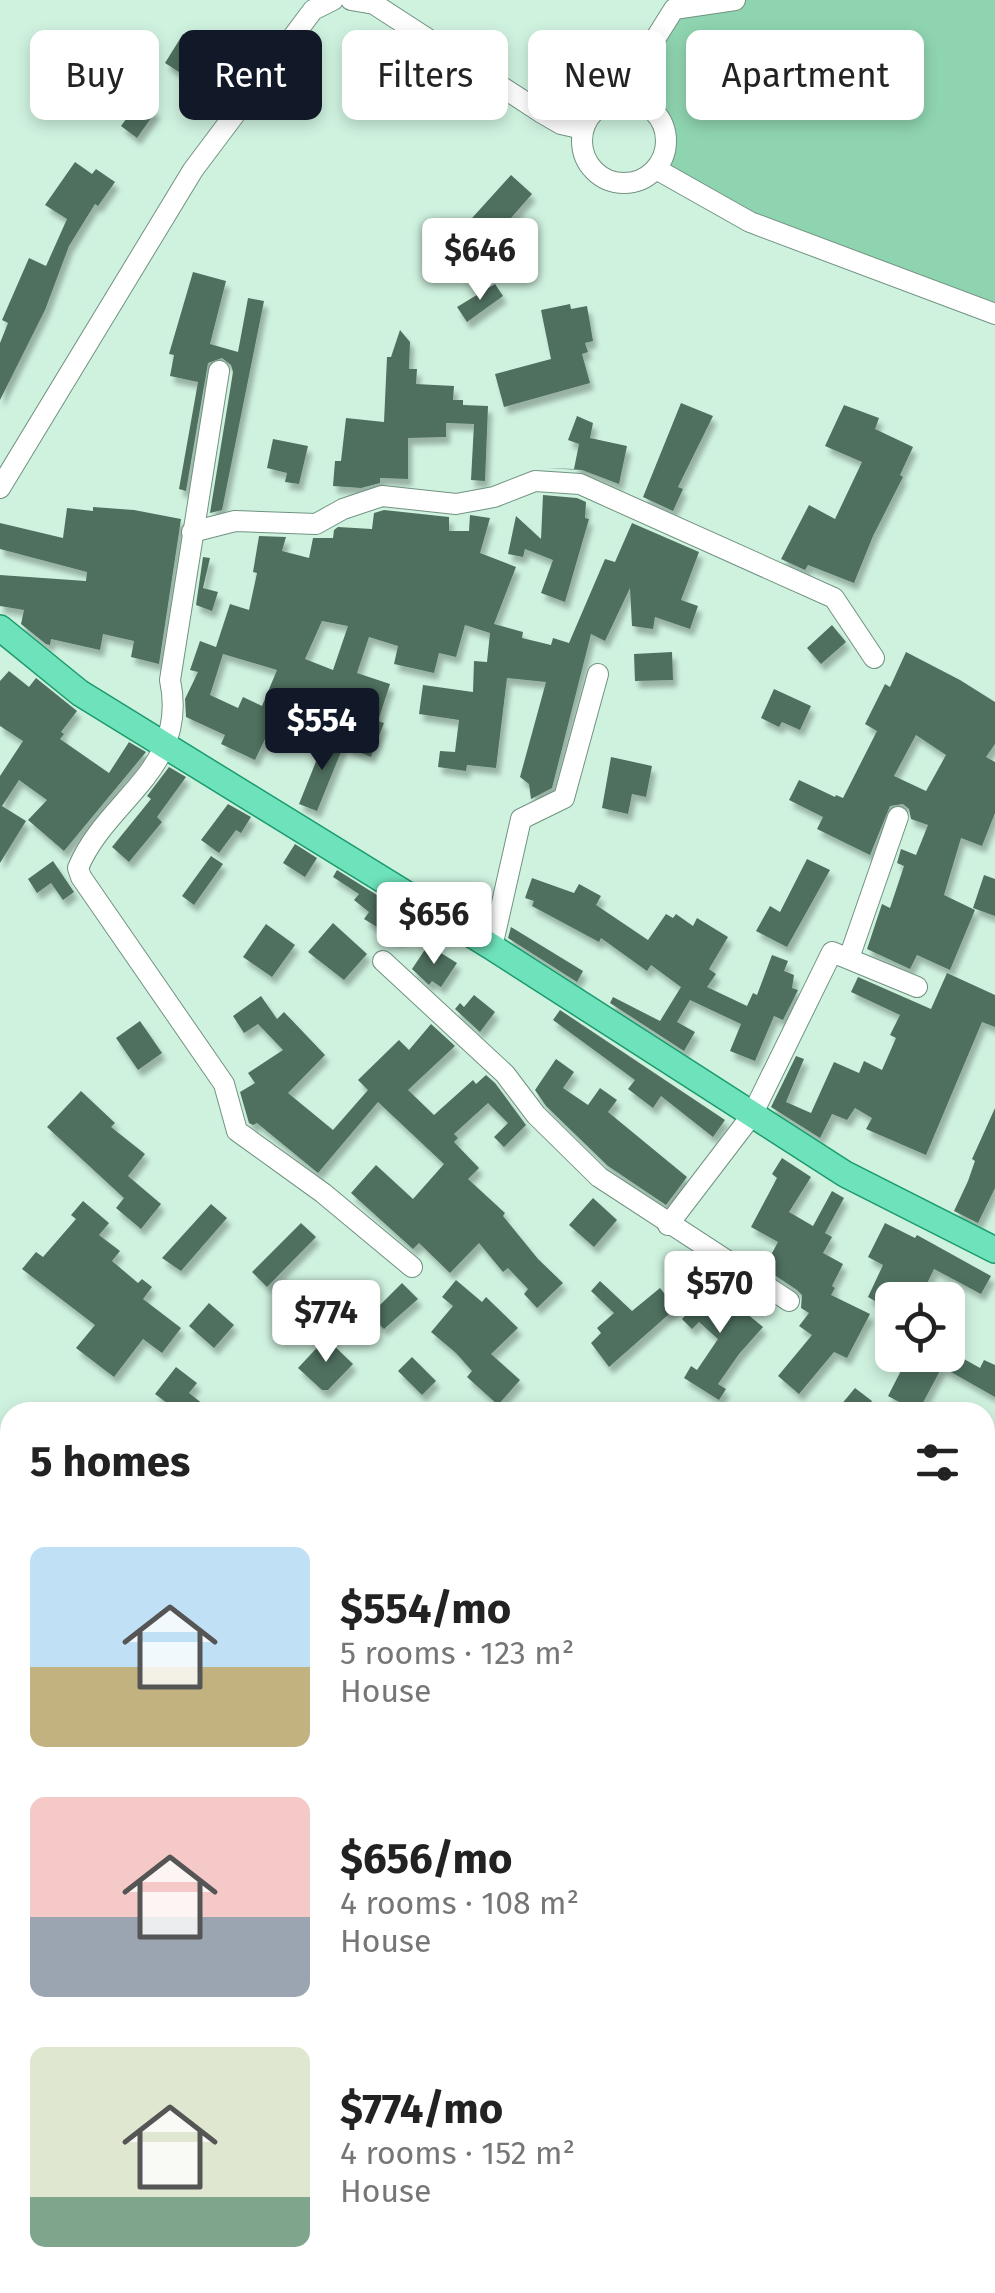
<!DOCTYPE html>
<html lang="en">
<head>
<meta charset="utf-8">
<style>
	body { margin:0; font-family:"Fira Sans",sans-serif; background:#f6f6f6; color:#222; height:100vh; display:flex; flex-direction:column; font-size:38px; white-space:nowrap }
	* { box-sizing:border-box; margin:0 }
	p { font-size:32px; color:#767676 }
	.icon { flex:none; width:55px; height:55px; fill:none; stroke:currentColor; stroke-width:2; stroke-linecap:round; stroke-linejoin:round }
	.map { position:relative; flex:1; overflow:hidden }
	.panel { position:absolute; left:0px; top:1402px; width:995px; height:892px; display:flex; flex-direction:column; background:#fff; border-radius:30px 30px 0 0; box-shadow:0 5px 15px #0003 }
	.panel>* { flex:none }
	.top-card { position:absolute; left:30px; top:30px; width:935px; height:90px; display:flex; gap:20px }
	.fabs { position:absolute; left:875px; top:1282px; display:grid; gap:20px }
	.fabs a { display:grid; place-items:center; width:90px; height:90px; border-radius:15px; background:#fff; box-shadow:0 5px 15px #0003; font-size:50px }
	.price { position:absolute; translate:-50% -85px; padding:0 22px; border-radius:10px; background:#fff; color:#222; font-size:32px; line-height:65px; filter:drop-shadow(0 2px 5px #0008) }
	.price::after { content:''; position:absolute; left:50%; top:60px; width:30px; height:22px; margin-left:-15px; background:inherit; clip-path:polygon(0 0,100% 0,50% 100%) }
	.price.on { background:#111827; color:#fff }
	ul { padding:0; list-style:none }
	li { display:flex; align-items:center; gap:30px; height:250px; padding:0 30px }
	li span { display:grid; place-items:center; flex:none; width:280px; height:200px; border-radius:15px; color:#555 }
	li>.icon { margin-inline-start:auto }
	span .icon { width:120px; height:120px; fill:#fffc; stroke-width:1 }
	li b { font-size:42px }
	h2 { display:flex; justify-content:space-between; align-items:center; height:120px; padding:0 30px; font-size:42px }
	.chip { padding:0 35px; border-radius:15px; background:#fff; box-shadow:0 5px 15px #0003; font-size:35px; line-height:90px }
	.chip.on { background:#111827; color:#fff }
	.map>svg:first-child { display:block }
	.green { fill:#8fd4b1 }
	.water { fill:#65c699 }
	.building { fill:#50705f; fill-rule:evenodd; filter:url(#shadow) }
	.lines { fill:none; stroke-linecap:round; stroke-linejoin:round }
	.minor-casing { stroke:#719281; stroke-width:22 }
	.major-casing { stroke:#1a9b6f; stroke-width:28 }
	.minor { stroke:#fff; stroke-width:20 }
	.major { stroke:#6ee2bb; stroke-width:25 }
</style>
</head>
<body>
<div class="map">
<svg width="995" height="2293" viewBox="0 0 995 2293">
	<defs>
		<filter id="shadow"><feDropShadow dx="4" dy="7" stdDeviation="2.5" flood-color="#0004"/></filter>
	</defs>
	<rect width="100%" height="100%" fill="#cff2df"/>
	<path class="green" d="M735 0H995V314L750 222 656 169C678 132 661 101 618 98L674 9Z"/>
	<g class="water">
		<path d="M985 2123 995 2127V2293H860L864 2285H985Z"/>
		<path d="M407 2285H593L604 2293H432Z"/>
		<path d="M681 2285H832L828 2293H697Z"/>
	</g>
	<g class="building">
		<path d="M183 34 200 45 182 74 165 63Z"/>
		<path d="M140 100 156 111 137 138 121 126Z"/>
		<path d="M75 162 92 174 96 169 115 182 98 206 95 204 69 246 45 310 0 400V343L8 323 2 320 29 258 46 266 67 219 45 205Z"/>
		<path d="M511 175 532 194 475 259 453 239Z"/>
		<path d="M193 272 226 281 210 344 238 352 248 298 264 301 222 510 210 513 233 372 231 365 222 358 208 363 186 491 179 489 198 382 170 376 174 355 169 354Z"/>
		<path d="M495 284 503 296 467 322 457 307Z"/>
		<path d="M570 304 571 309 587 306 593 341 585 343 588 352 582 354 590 383 504 407 495 374 551 359 541 310Z"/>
		<path d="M400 330 410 342 409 369H417L416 384 454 386 453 400H463V405L488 406 485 481 471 480 474 424 446 423V437L408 438V479L380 478V483L361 488 333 486 335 461H341L346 418 384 422 387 357H391Z"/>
		<path d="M681 403 713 416 678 487 683 489 673 511 643 497Z"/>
		<path d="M844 405 879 418 875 429 913 447 900 475 903 477 873 536 854 583 808 565 805 570 781 559 809 505 835 519 862 462 825 446Z"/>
		<path d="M577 416 593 423 590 438 627 446 619 484 582 470 545 468 574 469 579 444 568 440Z"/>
		<path d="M273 439 308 446 299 484 285 482 287 473 267 468Z"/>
		<path d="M543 495 577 498 586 502 585 518 589 519 565 602 541 593 553 560 525 549 523 557 508 554 516 516 541 539Z"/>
		<path d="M93 507 134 510 181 519 159 664 131 657 134 641 103 634 100 650 51 639 50 645 46 644 21 624 24 610 0 606V575L86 581 87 572 0 549V523L63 538 67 508 93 511Z"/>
		<path d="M384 510 449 517V531H469L470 515 490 518 480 553 516 567 494 624 523 632 522 638 551 645 553 638 569 643 605 559 615 562 632 523 699 552 681 600 698 606 690 629 655 617 653 629 632 626 630 588 605 641 591 634 552 788 531 799 529 784 520 777 546 682 507 678 496 768 467 765 466 771 438 767 440 751 455 752 459 720 419 714 423 685 473 692 474 661 487 662 490 633 465 625 456 657 439 653 434 673 394 664 398 646 369 637 357 673 390 684 378 721 384 723 371 757 346 747 359 713 309 689 303 702 286 695 255 760 221 744 225 735 186 717 185 699 198 672 190 670 200 641 216 647 230 604 249 610 257 573 253 572 259 536 286 537 282 551 309 558 313 538H333L334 530 338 527 372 529 374 513ZM322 621 348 626 333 670 305 659ZM223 654 277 670 262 706 243 697 238 708 210 695Z"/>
		<path d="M203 557 210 558 203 588 218 592 212 611 196 605Z"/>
		<path d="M832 625 846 642 821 664 807 648Z"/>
		<path d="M672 652 673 680 635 681 634 654Z"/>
		<path d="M906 652 960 680 995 702V744L986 757 995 762V813L982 846 961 838 944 895 975 910 950 970 917 955 910 969 867 949 882 904 890 908 904 866 897 863 901 849 916 855 928 825 911 819 909 809 903 804 890 806 870 855 817 829 823 817 789 800 799 780 835 797 836 795 843 798 877 731 865 724 885 684 890 687ZM916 735 946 755 926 791 894 776Z"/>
		<path d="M9 671 29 687 36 678 77 711 61 732 64 734 60 739 109 773 129 742 146 752 64 851 28 820 47 800 19 780 2 806 26 821 0 863V776L23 741 0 726V681Z"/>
		<path d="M774 689 811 706 800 730 782 722 779 727 761 718Z"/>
		<path d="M327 734 345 742 317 811 299 804Z"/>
		<path d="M611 757 652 766 646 797 632 794 628 814 602 808Z"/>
		<path d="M169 767 186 777 157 817 162 822 129 862 112 847 151 799 147 796Z"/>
		<path d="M228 804 251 817 241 833 236 830 219 853 201 840Z"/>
		<path d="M295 844 317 858 305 877 283 863Z"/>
		<path d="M211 856 223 864 194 905 182 896Z"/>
		<path d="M807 859 830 870 787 947 756 931 770 906 780 912Z"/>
		<path d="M53 861 74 892 63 900 51 883 37 893 28 879Z"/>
		<path d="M337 870 412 917 398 940 364 919 369 912 354 900 359 894 333 877Z"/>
		<path d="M984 875 995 879V916L973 908Z"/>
		<path d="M532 878 574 893 579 884 601 896 596 905 648 940 666 914 673 918 676 914 693 926 697 918 728 937 709 969 716 974 707 987 747 1006 753 993 757 995 772 955 788 961 784 971 794 975 792 988 798 990 783 1020 774 1016 755 1061 730 1051 741 1024 690 1000 677 1022 695 1032 684 1051 610 1003 613 997 660 1021 681 987 651 965 647 971 601 938 599 942 532 906 534 901 525 898Z"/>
		<path d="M333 923 367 954 344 980 308 952Z"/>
		<path d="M266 924 295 945 272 977 243 957Z"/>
		<path d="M511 927 583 971 577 982 508 938Z"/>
		<path d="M428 945 457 963 441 987 432 981 429 985 412 969Z"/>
		<path d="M947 973 995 995V1027L982 1022 926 1155 866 1129 872 1118 855 1108 847 1120 832 1114 820 1138 771 1107 796 1056 804 1059 786 1102 811 1113 834 1062 859 1073 864 1061 882 1070 896 1038 890 1035 900 1015 851 992 858 977 931 1009Z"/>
		<path d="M474 995 495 1012 480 1032 455 1009 460 1003 464 1007Z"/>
		<path d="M261 996 277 1019 284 1012 325 1055 288 1093 333 1130 368 1090 358 1080 399 1040 409 1050 431 1024 455 1046 408 1090 434 1115 473 1080 476 1084 486 1075 495 1083 526 1125 504 1147 494 1137 508 1123 488 1103 454 1134 458 1138 454 1142 479 1168 468 1179 505 1213 503 1216 538 1259 563 1283 537 1308 524 1294 528 1289 508 1268 503 1272 479 1243 450 1273 419 1243 413 1249 351 1193 376 1165 413 1199 444 1164 378 1102 318 1173 257 1123 253 1125 249 1123 240 1092 255 1083 248 1073 283 1050 258 1024 244 1033 233 1016Z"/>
		<path d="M560 1010 725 1120 713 1137 661 1096 653 1108 628 1089 635 1080 553 1020Z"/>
		<path d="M140 1021 162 1053 138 1070 116 1038Z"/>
		<path d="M556 1059 574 1072 563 1088 588 1105 600 1088 617 1100 608 1112 687 1177 666 1205 608 1166 546 1106 535 1090Z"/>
		<path d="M81 1091 115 1123 111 1127 145 1154 128 1176 161 1204 141 1229 116 1208 124 1198 47 1127Z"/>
		<path d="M995 1108V1188L978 1223 954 1211 968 1181 975 1161 972 1159Z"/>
		<path d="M782 1158 811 1177 789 1212 813 1226 832 1191 844 1198 825 1233 832 1237 823 1253 843 1264 832 1286 835 1288 831 1295 870 1314 847 1358 834 1352 799 1394 778 1376 812 1335 799 1326 809 1313 801 1308 802 1295 797 1290 764 1268 778 1242 751 1227 777 1178 772 1174Z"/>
		<path d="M593 1198 617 1220 594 1247 569 1225Z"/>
		<path d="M83 1201 109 1223 99 1235 120 1251 112 1261 138 1283 142 1279 152 1287 143 1299 181 1328 162 1353 143 1339 114 1377 76 1348 95 1325 22 1269 36 1252 43 1257 76 1219 71 1215Z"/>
		<path d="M211 1204 227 1218 181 1271 162 1258Z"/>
		<path d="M301 1223 316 1237 267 1287 252 1272Z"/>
		<path d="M885 1223 915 1238 917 1235 991 1276 981 1294 934 1269 919 1300H892V1311L868 1297 883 1265 868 1257Z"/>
		<path d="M724 1275 736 1283 724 1295 763 1327 739 1354 718 1384 726 1389 719 1400 684 1378 691 1366 697 1370 718 1339 699 1322 692 1329 682 1319Z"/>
		<path d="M456 1280 482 1302 486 1297 518 1328 491 1354 520 1380 498 1405 467 1377 472 1371 456 1353 431 1332 453 1306 442 1297Z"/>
		<path d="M600 1281 632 1311 660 1288 676 1308 609 1367 591 1343 601 1333 597 1328 614 1313 591 1291Z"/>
		<path d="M402 1283 418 1299 384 1329 370 1315Z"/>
		<path d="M209 1303 234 1325 214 1348 189 1326Z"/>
		<path d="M326 1338 353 1364 328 1390H322L298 1368Z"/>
		<path d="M948 1350 980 1368 984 1360 995 1365V1397L942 1367 918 1412 888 1396 908 1357 919 1363 922 1356 920 1355H948Z"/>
		<path d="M412 1357 436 1381 422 1395 398 1371Z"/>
		<path d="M176 1367 197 1383 189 1393 213 1412H179L155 1394Z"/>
		<path d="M855 1388 872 1401 863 1412H835Z"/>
	</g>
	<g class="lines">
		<g class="minor-casing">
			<g id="minor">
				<path d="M351 0 374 4 542 113 561 124 583 129"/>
				<path d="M618 98 674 9 735 0"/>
				<circle cx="624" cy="141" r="42"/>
				<path d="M656 169 750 222 995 314"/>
				<path d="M219 371 170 680C189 770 107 798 78 868L81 877 224 1084 237 1131 323 1193 412 1267"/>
				<path d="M0 488 193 170 313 10 333 0"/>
				<path d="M192 532 235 521 316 524 343 509 382 496 456 504 494 497 535 481 580 484 834 598 874 658"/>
				<path d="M492 947 521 819 564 798 598 674"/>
				<path d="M849 958 898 817"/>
				<path d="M383 961 505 1074 536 1115 599 1177 789 1301"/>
				<path d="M668 1225 752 1115 832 952 917 987"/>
				<path d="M985 2003H995"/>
				<path d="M95 2293 103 2285"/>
			</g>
		</g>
		<g class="major-casing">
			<path id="major" d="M0 628 80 693 492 947 845 1174 995 1250"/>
		</g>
		<use href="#minor" class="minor"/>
		<use href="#major" class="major"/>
	</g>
</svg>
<div class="fabs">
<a><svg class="icon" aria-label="locate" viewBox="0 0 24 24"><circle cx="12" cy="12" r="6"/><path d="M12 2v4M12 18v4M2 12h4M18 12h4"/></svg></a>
</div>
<b class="price" style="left:480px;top:303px">$646</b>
<b class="price on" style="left:322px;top:773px">$554</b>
<b class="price" style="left:434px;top:967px">$656</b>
<b class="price" style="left:720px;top:1336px">$570</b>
<b class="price" style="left:326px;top:1365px">$774</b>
<div class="top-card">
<a class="chip">Buy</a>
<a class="chip on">Rent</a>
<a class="chip">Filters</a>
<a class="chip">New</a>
<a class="chip">Apartment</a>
</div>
<section class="panel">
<h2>5 homes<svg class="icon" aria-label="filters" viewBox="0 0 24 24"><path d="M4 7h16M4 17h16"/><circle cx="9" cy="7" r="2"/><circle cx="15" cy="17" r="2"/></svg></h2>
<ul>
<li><span style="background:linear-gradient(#bfe0f5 60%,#c2b280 0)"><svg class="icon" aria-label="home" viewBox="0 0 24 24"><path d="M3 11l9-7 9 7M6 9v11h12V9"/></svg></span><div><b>$554/mo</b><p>5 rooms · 123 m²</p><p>House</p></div></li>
<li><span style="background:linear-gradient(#f6c9c9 60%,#9aa5b1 0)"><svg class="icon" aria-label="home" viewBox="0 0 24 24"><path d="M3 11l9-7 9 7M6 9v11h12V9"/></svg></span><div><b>$656/mo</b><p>4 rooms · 108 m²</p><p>House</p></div></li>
<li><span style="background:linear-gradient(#dfe7d0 75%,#7fa58c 0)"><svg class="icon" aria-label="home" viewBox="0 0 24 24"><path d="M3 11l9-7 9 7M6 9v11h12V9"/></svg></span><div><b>$774/mo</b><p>4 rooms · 152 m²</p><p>House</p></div></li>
</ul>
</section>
</div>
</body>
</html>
